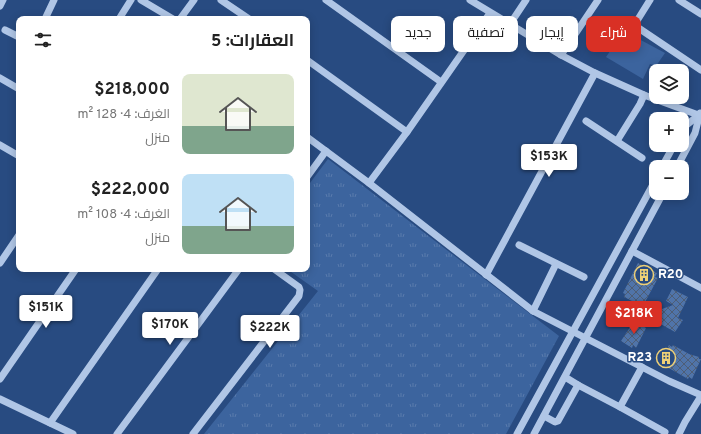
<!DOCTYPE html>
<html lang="ar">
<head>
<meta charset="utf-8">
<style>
	body { margin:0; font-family:Overpass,Cairo,sans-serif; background:#f6f6f6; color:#222; direction:rtl; height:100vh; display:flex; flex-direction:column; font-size:15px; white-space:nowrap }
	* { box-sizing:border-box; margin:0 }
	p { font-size:13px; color:#767676 }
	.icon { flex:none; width:22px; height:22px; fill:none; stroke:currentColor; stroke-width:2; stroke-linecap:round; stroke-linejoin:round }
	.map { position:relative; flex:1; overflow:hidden; direction:ltr }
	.panel { position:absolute; left:16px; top:16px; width:294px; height:256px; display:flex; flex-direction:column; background:#fff; border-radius:8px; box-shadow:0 2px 10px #0003; direction:rtl }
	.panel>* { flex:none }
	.top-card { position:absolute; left:322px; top:16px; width:319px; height:36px; direction:rtl; display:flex; gap:8px }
	.tools { position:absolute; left:649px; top:64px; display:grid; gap:8px }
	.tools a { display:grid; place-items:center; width:40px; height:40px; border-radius:8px; background:#fff; box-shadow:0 2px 10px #0003; font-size:20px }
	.price { position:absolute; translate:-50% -34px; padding:0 9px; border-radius:4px; background:#fff; color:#222; font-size:13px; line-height:26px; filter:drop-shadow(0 1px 2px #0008) }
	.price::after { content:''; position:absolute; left:50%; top:24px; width:12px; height:9px; margin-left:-6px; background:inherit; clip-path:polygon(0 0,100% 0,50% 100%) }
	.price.active { background:#d93025; color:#fff }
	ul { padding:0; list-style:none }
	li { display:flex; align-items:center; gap:12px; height:100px; padding:0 16px }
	li span { display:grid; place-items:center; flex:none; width:112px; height:80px; border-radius:8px; color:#555 }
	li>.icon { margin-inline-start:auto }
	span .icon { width:48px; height:48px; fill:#fffc; stroke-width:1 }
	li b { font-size:17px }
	h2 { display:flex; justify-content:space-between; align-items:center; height:48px; padding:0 16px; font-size:17px }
	.tag { padding:0 14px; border-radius:8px; background:#fff; box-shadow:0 2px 10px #0003; font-size:14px; line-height:36px }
	.tag.active { background:#d93025; color:#fff }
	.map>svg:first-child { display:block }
	.grass { fill:url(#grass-tufts) }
	.pitch { fill:#3c649e }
	.building { fill:url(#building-cross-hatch) }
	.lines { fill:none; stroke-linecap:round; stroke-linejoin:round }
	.minor { stroke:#b0c6e6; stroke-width:7 }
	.labels { text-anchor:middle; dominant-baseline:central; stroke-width:3; stroke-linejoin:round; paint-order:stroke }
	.poi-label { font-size:13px; font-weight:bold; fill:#fff; stroke:#284b81; text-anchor:start }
</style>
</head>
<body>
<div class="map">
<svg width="701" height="434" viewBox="0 0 701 434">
	<defs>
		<pattern id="grass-tufts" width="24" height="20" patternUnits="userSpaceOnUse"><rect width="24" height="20" fill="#3c649e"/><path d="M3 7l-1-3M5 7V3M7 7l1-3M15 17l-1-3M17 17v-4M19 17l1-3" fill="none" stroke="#597bad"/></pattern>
		<pattern id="building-cross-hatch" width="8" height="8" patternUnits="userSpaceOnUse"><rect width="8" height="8" fill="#5074a9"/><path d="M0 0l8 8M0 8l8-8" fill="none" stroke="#4e5e76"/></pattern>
	</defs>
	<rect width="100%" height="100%" fill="#284b81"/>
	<path class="grass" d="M328 159 559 336 506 434H204L318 291 287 269H307V187Z"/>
	<path class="pitch" d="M624 31 665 53 656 66 650 64 643 79 606 57Z"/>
	<g class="building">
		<path d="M638 263 657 273 655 277 658 278 644 304H643L642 306 624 297 625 294 623 293Z"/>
		<path d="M672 289 688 297 678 318 683 320 675 332 657 322 659 319 657 318 662 309 673 305 666 301Z"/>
		<path d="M634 321 646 328 636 348 633 345 632 348 621 341Z"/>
		<path d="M669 345 672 347 673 345 689 354 699 357V359H701L692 379 689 377 688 379 660 363Z"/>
	</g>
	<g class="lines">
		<g class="minor">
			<path d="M141 0 173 19"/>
			<path d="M221 0 249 19"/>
			<path d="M326 0 441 82"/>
			<path d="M470 0 561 55 595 73 644 95 701 116"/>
			<path d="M650 0 635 24 637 27 701 70"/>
			<path d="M679 0 701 14"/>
			<path d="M0 6 3 0"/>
			<path d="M45 19 54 0"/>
			<path d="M119 19 131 0"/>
			<path d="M180 19 194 0"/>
			<path d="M510 24 526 0"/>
			<path d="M5 30 19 37"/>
			<path d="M561 55 598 0"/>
			<path d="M307 60 407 132"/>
			<path d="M0 78 19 89"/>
			<path d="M586 121 642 158"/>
			<path d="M682 130 684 127 699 115"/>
			<path d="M307 137 369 183 533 311 669 381 701 395"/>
			<path d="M617 141 640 104 644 95"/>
			<path d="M0 145 19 156"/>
			<path d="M662 167 674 145"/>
			<path d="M677 167 695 133 700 113"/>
			<path d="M307 177 326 151"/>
			<path d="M369 183 407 132 490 13"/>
			<path d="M519 245 584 277"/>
			<path d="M632 251 701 288"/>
			<path d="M0 263 19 235"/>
			<path d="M486 275 595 73"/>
			<path d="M533 311 556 264"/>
			<path d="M565 377 578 385"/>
			<path d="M0 379 76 269"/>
			<path d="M0 399 73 434"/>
			<path d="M620 407 665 432"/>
			<path d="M544 416 555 422 558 421 578 385 620 407 642 367"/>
			<path d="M50 423 158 269"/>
			<path d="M117 434 239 269"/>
			<path d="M193 434 299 296 300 290 299 287 274 269"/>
			<path d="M517 434 656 179"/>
			<path d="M534 434 663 193"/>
			<path d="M679 434 685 422 701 396"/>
		</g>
	</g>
	<defs>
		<g id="building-ring" transform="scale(1)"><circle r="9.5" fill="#284b81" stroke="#eed076" stroke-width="1.5"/><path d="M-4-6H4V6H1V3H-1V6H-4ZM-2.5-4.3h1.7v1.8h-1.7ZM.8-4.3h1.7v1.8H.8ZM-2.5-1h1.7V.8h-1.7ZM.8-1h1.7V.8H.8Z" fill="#eed076"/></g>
	</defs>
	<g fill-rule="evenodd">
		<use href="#building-ring" x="644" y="275"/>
		<use href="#building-ring" x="666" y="358"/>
	</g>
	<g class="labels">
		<g class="poi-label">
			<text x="658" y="275">R20</text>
			<text x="652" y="358" text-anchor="end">R23</text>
		</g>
	</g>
</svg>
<div class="tools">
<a><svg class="icon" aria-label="layers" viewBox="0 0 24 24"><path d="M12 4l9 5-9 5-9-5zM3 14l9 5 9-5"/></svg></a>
<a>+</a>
<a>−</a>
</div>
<b class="price" style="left:549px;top:178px">$153K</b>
<b class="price" style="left:46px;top:329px">$151K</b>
<b class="price active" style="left:634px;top:335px">$218K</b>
<b class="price" style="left:170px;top:346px">$170K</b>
<b class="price" style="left:270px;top:349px">$222K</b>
<div class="top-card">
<a class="tag active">شراء</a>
<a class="tag">إيجار</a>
<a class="tag">تصفية</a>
<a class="tag">جديد</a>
</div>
<section class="panel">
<h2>العقارات: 5<svg class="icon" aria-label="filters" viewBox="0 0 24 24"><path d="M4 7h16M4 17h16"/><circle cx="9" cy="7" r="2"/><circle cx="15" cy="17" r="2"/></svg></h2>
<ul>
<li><span style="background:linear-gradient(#dfe7d0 65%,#7fa58c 0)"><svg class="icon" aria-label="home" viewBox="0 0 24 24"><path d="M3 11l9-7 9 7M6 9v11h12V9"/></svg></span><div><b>$218,000</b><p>الغرف: 4 · 128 m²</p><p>منزل</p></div></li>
<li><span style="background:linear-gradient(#bfe0f5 65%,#7fa58c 0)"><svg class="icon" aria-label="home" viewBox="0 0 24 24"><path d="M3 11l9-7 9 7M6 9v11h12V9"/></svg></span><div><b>$222,000</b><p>الغرف: 4 · 108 m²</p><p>منزل</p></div></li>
</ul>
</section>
</div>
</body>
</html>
